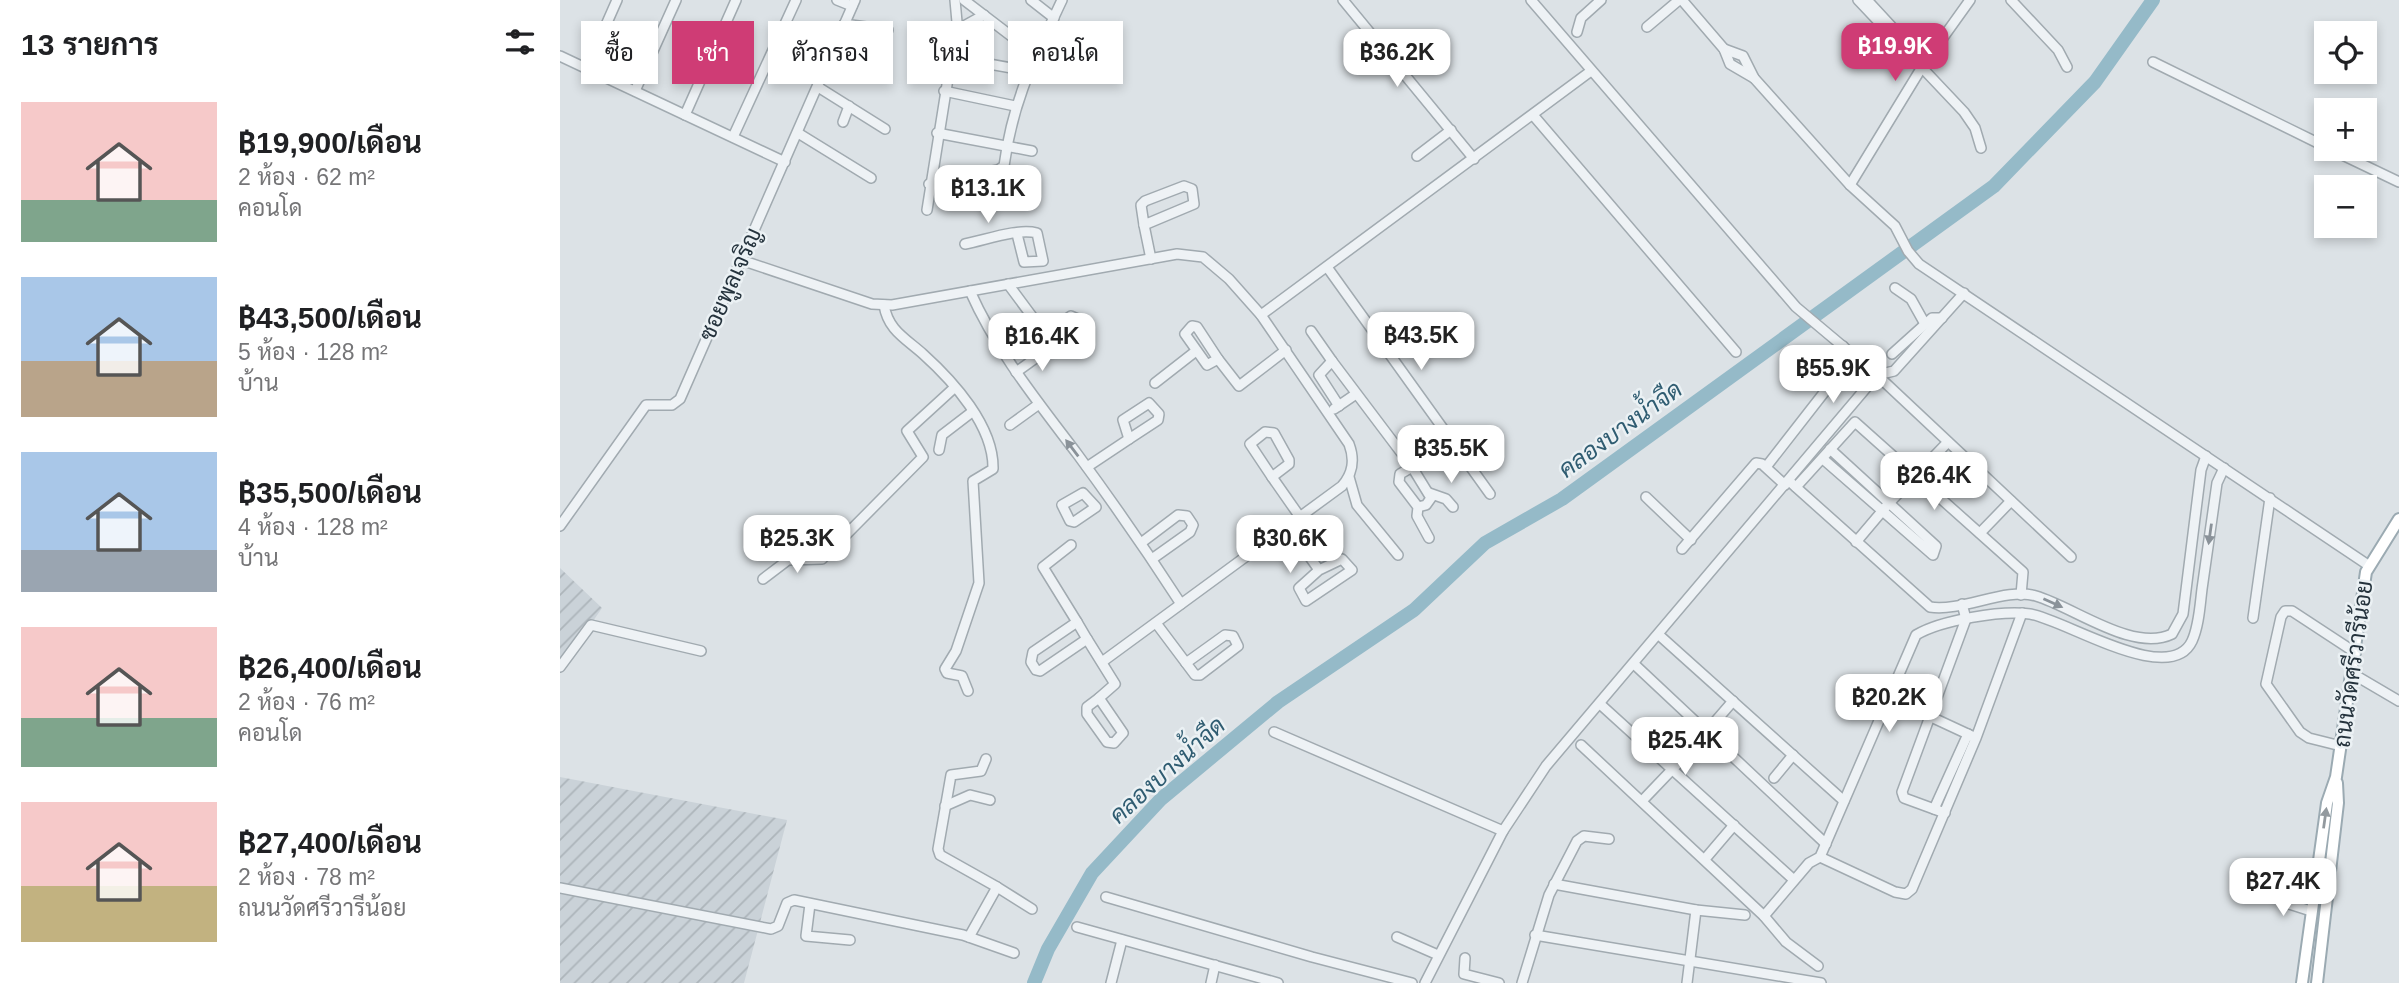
<!DOCTYPE html>
<html lang="th">
<head>
<meta charset="utf-8">
<style>
	body { margin:0; font-family:Helvetica,Sarabun,sans-serif; background:#f2f2f2; color:#202124; height:100vh; display:flex; flex-direction:column; font-size:26px; white-space:nowrap }
	* { box-sizing:border-box; margin:0 }
	p { font-size:23px; color:#757577 }
	.icon { flex:none; width:38px; height:38px; fill:none; stroke:currentColor; stroke-width:2; stroke-linecap:round; stroke-linejoin:round }
	.map { position:relative; flex:1; overflow:hidden }
	.panel { display:flex; flex-direction:column; background:#fff; width:560px }
	.panel>* { flex:none }
	.hud { position:absolute; left:21px; top:21px; width:665px; height:63px; display:flex; gap:14px }
	.tools { position:absolute; left:1754px; top:21px; display:grid; gap:14px }
	.tools a { display:grid; place-items:center; width:63px; height:63px; border-radius:0px; background:#fff; box-shadow:0 4px 10px #0003; font-size:35px }
	.price { position:absolute; translate:-50% -60px; padding:0 16px; border-radius:14px; background:#fff; color:#222; font-size:23px; line-height:46px; filter:drop-shadow(0 2px 4px #0008) }
	.price::after { content:''; position:absolute; left:50%; top:42px; width:21px; height:16px; margin-left:-10px; background:inherit; clip-path:polygon(0 0,100% 0,50% 100%) }
	.price.selected { background:#cf3c75; color:#fff }
	ul { padding:0; list-style:none }
	li { display:flex; align-items:center; gap:21px; height:175px; padding:0 21px }
	li span { display:grid; place-items:center; flex:none; width:196px; height:140px; border-radius:0px; color:#555 }
	li>.icon { margin-inline-start:auto }
	span .icon { width:84px; height:84px; fill:#fffc; stroke-width:1 }
	li b { font-size:30px }
	h2 { display:flex; justify-content:space-between; align-items:center; height:84px; padding:0 21px; font-size:30px }
	.pill { padding:0 24px; border-radius:0px; background:#fff; box-shadow:0 4px 10px #0003; font-size:24px; line-height:63px }
	.pill.selected { background:#cf3c75; color:#fff }
	main { display:flex; flex:1; min-height:0 }
	.map>svg:first-child { display:block }
	.industrial { fill:url(#industrial-furrows) }
	.lines { fill:none; stroke-linecap:round; stroke-linejoin:round }
	.river { stroke:#95bac8; stroke-width:14 }
	.minor-casing { stroke:#a1aab0; stroke-width:12 }
	.major-casing { stroke:#9baab2; stroke-width:14 }
	.minor { stroke:#eef2f5; stroke-width:9 }
	.major { stroke:#fff; stroke-width:10 }
	.oneway { fill:#8a9299 }
	.oneway2 { fill:#92999e }
	.labels { text-anchor:middle; dominant-baseline:central; stroke-width:5; stroke-linejoin:round; paint-order:stroke }
	.street-label { font-size:23px; fill:#25333d; stroke:#ebf1f4 }
	.water-label { font-size:24px; font-style:italic; fill:#2f5c71; stroke:#ebf1f4 }
</style>
</head>
<body>
<main>
<section class="panel">
<h2>13 รายการ<svg class="icon" aria-label="filters" viewBox="0 0 24 24"><path d="M4 7h16M4 17h16"/><circle cx="9" cy="7" r="2"/><circle cx="15" cy="17" r="2"/></svg></h2>
<ul>
<li><span style="background:linear-gradient(#f6c9c9 70%,#7fa58c 0)"><svg class="icon" aria-label="home" viewBox="0 0 24 24"><path d="M3 11l9-7 9 7M6 9v11h12V9"/></svg></span><div><b>฿19,900/เดือน</b><p>2 ห้อง · 62 m²</p><p>คอนโด</p></div></li>
<li><span style="background:linear-gradient(#a9c7e8 60%,#b9a48a 0)"><svg class="icon" aria-label="home" viewBox="0 0 24 24"><path d="M3 11l9-7 9 7M6 9v11h12V9"/></svg></span><div><b>฿43,500/เดือน</b><p>5 ห้อง · 128 m²</p><p>บ้าน</p></div></li>
<li><span style="background:linear-gradient(#a9c7e8 70%,#9aa5b1 0)"><svg class="icon" aria-label="home" viewBox="0 0 24 24"><path d="M3 11l9-7 9 7M6 9v11h12V9"/></svg></span><div><b>฿35,500/เดือน</b><p>4 ห้อง · 128 m²</p><p>บ้าน</p></div></li>
<li><span style="background:linear-gradient(#f6c9c9 65%,#7fa58c 0)"><svg class="icon" aria-label="home" viewBox="0 0 24 24"><path d="M3 11l9-7 9 7M6 9v11h12V9"/></svg></span><div><b>฿26,400/เดือน</b><p>2 ห้อง · 76 m²</p><p>คอนโด</p></div></li>
<li><span style="background:linear-gradient(#f6c9c9 60%,#c2b280 0)"><svg class="icon" aria-label="home" viewBox="0 0 24 24"><path d="M3 11l9-7 9 7M6 9v11h12V9"/></svg></span><div><b>฿27,400/เดือน</b><p>2 ห้อง · 78 m²</p><p>ถนนวัดศรีวารีน้อย</p></div></li>
</ul>
</section>
<div class="map">
<svg width="1839" height="983" viewBox="0 0 1839 983">
	<defs>
		<pattern id="industrial-furrows" width="10" height="10" patternUnits="userSpaceOnUse" patternTransform="scale(1.75)"><rect width="10" height="10" fill="#cad2d8"/><path d="M-1 1l2-2M0 10L10 0M9 11l2-2" fill="none" stroke="#adb5ba"/></pattern>
	</defs>
	<rect width="100%" height="100%" fill="#dce2e6"/>
	<g class="industrial">
		<path d="M0 568 42 608 0 669Z"/>
		<path d="M0 777 227 820 184 983H0Z"/>
	</g>
	<g class="lines">
		<path class="river" d="M474 983 488 949 532 873 601 799 718 702 854 610 925 543 1002 499 1434 186 1535 82 1593 0"/>
		<g class="minor-casing">
			<g id="minor">
				<path d="M277 0 292 6"/>
				<path d="M404 0 476 55"/>
				<path d="M471 0 494 18"/>
				<path d="M783 0 914 159"/>
				<path d="M971 0 1236 307 1317 375 1511 557"/>
				<path d="M1122 0 1164 49 1170 64 1194 78"/>
				<path d="M1298 0 1404 112 1415 128 1421 148"/>
				<path d="M1307 0 1356 53"/>
				<path d="M1451 0 1498 50 1507 67"/>
				<path d="M284 24 328 30"/>
				<path d="M1087 27 1119 0"/>
				<path d="M395 31 424 15"/>
				<path d="M1017 32 1021 18 1041 0"/>
				<path d="M1164 49 1183 56 1194 78 1290 185 1335 226 1348 251 1359 264 1808 565"/>
				<path d="M301 53 306 27"/>
				<path d="M0 56 225 162"/>
				<path d="M390 57 468 71"/>
				<path d="M1593 62 1766 147"/>
				<path d="M27 68 57 0"/>
				<path d="M258 87 325 129"/>
				<path d="M75 91 116 0"/>
				<path d="M384 91 455 106"/>
				<path d="M125 115 176 0"/>
				<path d="M973 115 1176 352"/>
				<path d="M283 122 289 106"/>
				<path d="M238 133 311 178"/>
				<path d="M377 133 472 151"/>
				<path d="M173 137 236 0"/>
				<path d="M1770 149 1839 182"/>
				<path d="M857 156 891 130"/>
				<path d="M369 184 438 170 444 166C453 99 474 60 502 0"/>
				<path d="M1290 185 1362 67 1410 0"/>
				<path d="M624 186 632 189 634 204 584 225 581 205 585 201Z"/>
				<path d="M367 210 397 22 395 0"/>
				<path d="M584 225 591 259"/>
				<path d="M405 244C426 240 457 228 477 233L483 261 464 262 457 234"/>
				<path d="M181 260 312 304 332 305 617 254 643 257 669 279 701 315 789 444C795 460 793 473 782 486L542 662"/>
				<path d="M767 267 930 494"/>
				<path d="M448 284 488 338"/>
				<path d="M1335 288 1351 299 1365 324"/>
				<path d="M410 291C437 352 478 402 518 455 554 504 588 553 621 604"/>
				<path d="M324 305C328 330 345 338 363 354 393 381 434 426 433 469L413 481 419 583 396 651 385 669 387 673 402 676 408 691"/>
				<path d="M701 315 1031 71"/>
				<path d="M632 326 637 327 658 359 647 365 625 334Z"/>
				<path d="M751 331 772 361"/>
				<path d="M1332 354 1372 318H1382"/>
				<path d="M658 359 679 386 726 350"/>
				<path d="M456 372C467 365 477 356 489 350 501 344 520 346 524 328L520 320 511 316 494 328 488 338 492 348"/>
				<path d="M595 383 636 351"/>
				<path d="M589 403 599 414 598 420 569 439 563 420Z"/>
				<path d="M779 406 759 375 772 361 852 467"/>
				<path d="M774 409 796 394"/>
				<path d="M450 425 479 404"/>
				<path d="M705 432 714 433 729 460V464L712 477 690 444Z"/>
				<path d="M379 450 382 435 412 412"/>
				<path d="M1263 459 1373 555 1376 546 1270 449"/>
				<path d="M527 467 569 439"/>
				<path d="M1206 467 1266 390 1269 377 1267 364 1283 346"/>
				<path d="M712 477 740 517"/>
				<path d="M789 477 797 505 838 555"/>
				<path d="M1229 481 1370 607C1402 612 1446 587 1476 596 1514 607 1573 653 1612 634L1623 614 1641 470 1646 456"/>
				<path d="M1236 487 1295 422 1463 572 1461 595"/>
				<path d="M523 493 536 507 514 522 510 521 502 505Z"/>
				<path d="M869 493 886 499 893 507"/>
				<path d="M1086 497 1131 540"/>
				<path d="M858 507 866 505 871 498 852 467 840 474 839 482 858 507 857 516 869 538"/>
				<path d="M0 526 86 405H112L120 399 295 0"/>
				<path d="M728 526 759 570 739 588 746 601 792 570 782 559 759 570"/>
				<path d="M1420 533 1451 501"/>
				<path d="M1296 542 1329 503 1388 442"/>
				<path d="M581 543 618 515 627 516 633 525 630 532 592 559"/>
				<path d="M511 545 483 567 517 622"/>
				<path d="M1122 549 1196 463 1202 464 1225 485"/>
				<path d="M203 579 228 560 262 559 363 457 347 431 394 388"/>
				<path d="M1693 618 1710 498"/>
				<path d="M517 622 527 639 480 671 476 670 471 662 473 652Z"/>
				<path d="M596 623 626 663"/>
				<path d="M665 635 673 636 678 646 640 675H635L626 663Z"/>
				<path d="M1099 635 1284 801"/>
				<path d="M527 639 555 684 539 698"/>
				<path d="M1074 664 1266 844"/>
				<path d="M0 667 31 625 141 651"/>
				<path d="M1793 674 1839 701"/>
				<path d="M539 698 563 733 554 743 547 742 527 714V707Z"/>
				<path d="M1040 704 1234 880"/>
				<path d="M1369 716 1412 736"/>
				<path d="M1154 723 1173 701"/>
				<path d="M714 732 943 831"/>
				<path d="M1021 745 1204 916 1226 942 1258 966"/>
				<path d="M1781 746 1749 738 1740 732 1706 684 1721 617 1725 611H1732L1796 653"/>
				<path d="M1214 778 1233 755"/>
				<path d="M1082 801 1147 733"/>
				<path d="M385 806 410 795 430 800"/>
				<path d="M1374 809 1408 734"/>
				<path d="M1385 813 1344 798 1342 792 1406 619 1402 604"/>
				<path d="M1260 857 1335 892 1346 894 1352 889 1416 738 1462 613"/>
				<path d="M1145 859 1174 825"/>
				<path d="M994 884 1136 910 1185 915"/>
				<path d="M437 887 472 909"/>
				<path d="M0 888 211 929 218 926 227 903 234 900 403 935 454 953"/>
				<path d="M1719 894 1726 903 1751 911"/>
				<path d="M546 897 752 957 852 983"/>
				<path d="M250 904 246 936 290 940"/>
				<path d="M1204 916 1249 863 1260 857 1356 635C1381 620 1442 610 1470 614 1504 619 1610 688 1632 641 1639 626 1640 605 1642 589 1647 554 1652 518 1657 483L1664 468"/>
				<path d="M517 927 718 983"/>
				<path d="M975 935 1261 983"/>
				<path d="M409 937 437 887 380 855 378 849 391 775 421 771 426 759"/>
				<path d="M837 937 878 955"/>
				<path d="M905 958 904 974 939 983"/>
				<path d="M551 983 562 940"/>
				<path d="M651 983 655 965"/>
				<path d="M865 983 943 831 986 766 1317 375 1334 371 1404 293"/>
				<path d="M962 983 989 895 1017 841 1024 836 1049 839"/>
				<path d="M1127 983 1136 910"/>
			</g>
		</g>
		<g class="major-casing">
			<g id="major">
				<path d="M1742 983 1767 803 1776 777 1806 572 1839 519"/>
				<path d="M1757 983 1778 803 1777 783"/>
			</g>
		</g>
		<use href="#minor" class="minor"/>
		<use href="#major" class="major"/>
	</g>
	<defs><path id="oneway-solid" d="M-6-.8H1V-3.2L6.5 0L1 3.2V.8H-6Z" transform="scale(1.75)"/></defs>
	<g class="oneway">
		<use href="#oneway-solid" transform="translate(512 448) rotate(-127)"/>
		<use href="#oneway-solid" transform="translate(1650 534) rotate(98)"/>
		<use href="#oneway-solid" transform="translate(1493 603) rotate(24)"/>
	</g>
	<use class="oneway2" href="#oneway-solid" transform="translate(1765 818) rotate(-82)"/>
	<g class="labels">
		<g class="street-label">
			<text transform="translate(170 284) rotate(-66)">ซอยพูลเจริญ</text>
			<text transform="translate(1793 664) rotate(-82)">ถนนวัดศรีวารีน้อย</text>
		</g>
		<g class="water-label">
			<text transform="translate(1060 429) rotate(-36)">คลองบางน้ำจืด</text>
			<text transform="translate(607 770) rotate(-42)">คลองบางน้ำจืด</text>
		</g>
	</g>
</svg>
<div class="tools">
<a><svg class="icon" aria-label="locate" viewBox="0 0 24 24"><circle cx="12" cy="12" r="6"/><path d="M12 2v4M12 18v4M2 12h4M18 12h4"/></svg></a>
<a>+</a>
<a>−</a>
</div>
<b class="price selected" style="left:1335px;top:83px">฿19.9K</b>
<b class="price" style="left:837px;top:89px">฿36.2K</b>
<b class="price" style="left:428px;top:225px">฿13.1K</b>
<b class="price" style="left:861px;top:372px">฿43.5K</b>
<b class="price" style="left:482px;top:373px">฿16.4K</b>
<b class="price" style="left:1273px;top:405px">฿55.9K</b>
<b class="price" style="left:891px;top:485px">฿35.5K</b>
<b class="price" style="left:1374px;top:512px">฿26.4K</b>
<b class="price" style="left:237px;top:575px">฿25.3K</b>
<b class="price" style="left:730px;top:575px">฿30.6K</b>
<b class="price" style="left:1329px;top:734px">฿20.2K</b>
<b class="price" style="left:1125px;top:777px">฿25.4K</b>
<b class="price" style="left:1723px;top:918px">฿27.4K</b>
<div class="hud">
<a class="pill">ซื้อ</a>
<a class="pill selected">เช่า</a>
<a class="pill">ตัวกรอง</a>
<a class="pill">ใหม่</a>
<a class="pill">คอนโด</a>
</div>
</div>
</main>
</body>
</html>
